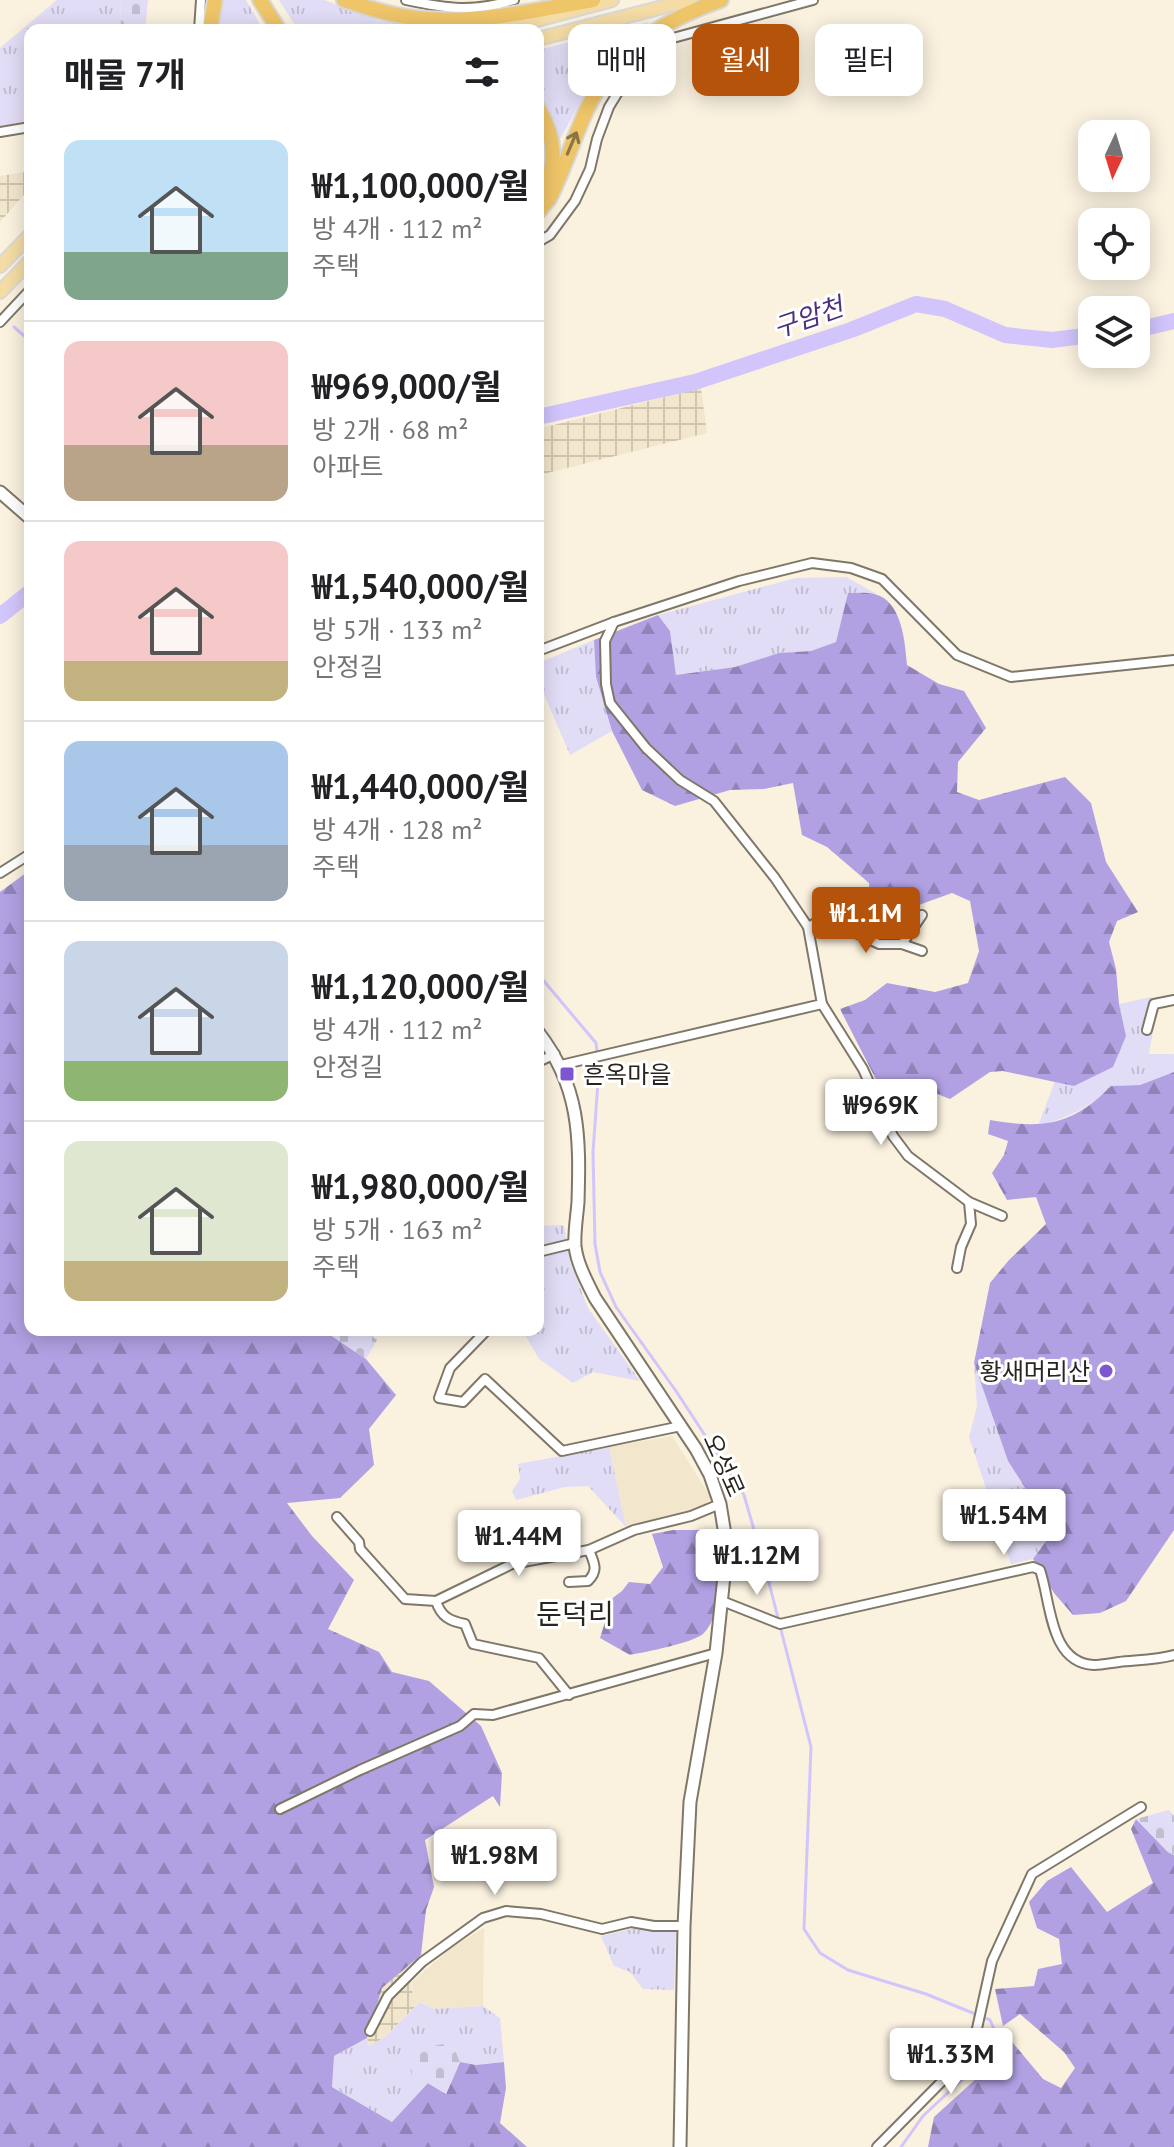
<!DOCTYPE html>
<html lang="ko">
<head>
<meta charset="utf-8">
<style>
	body { margin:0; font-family:"PT Sans","Noto Sans KR",sans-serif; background:#f2f2f2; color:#202124; height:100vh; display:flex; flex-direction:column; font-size:30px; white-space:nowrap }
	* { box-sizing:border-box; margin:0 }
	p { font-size:26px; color:#757577 }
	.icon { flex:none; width:44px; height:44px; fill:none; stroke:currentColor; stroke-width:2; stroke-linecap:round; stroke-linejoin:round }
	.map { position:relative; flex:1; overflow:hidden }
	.drawer { position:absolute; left:24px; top:24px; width:520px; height:1312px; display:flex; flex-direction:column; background:#fff; border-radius:16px; box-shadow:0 4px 20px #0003 }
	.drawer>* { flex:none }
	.hud { position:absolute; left:568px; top:24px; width:486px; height:72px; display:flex; gap:16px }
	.needle { width:52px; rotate:184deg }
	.fabs { position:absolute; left:1078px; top:120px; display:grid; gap:16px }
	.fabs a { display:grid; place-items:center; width:72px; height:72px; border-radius:16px; background:#fff; box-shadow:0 4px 20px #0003; font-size:40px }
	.price { position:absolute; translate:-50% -68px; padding:0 18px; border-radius:8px; background:#fff; color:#222; font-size:26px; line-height:52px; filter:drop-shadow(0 2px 4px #0008) }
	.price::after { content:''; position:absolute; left:50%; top:48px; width:24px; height:18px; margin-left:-12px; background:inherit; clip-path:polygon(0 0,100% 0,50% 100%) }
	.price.current { background:#b45309; color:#fff }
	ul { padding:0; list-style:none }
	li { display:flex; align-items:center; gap:24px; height:200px; padding:0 40px }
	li+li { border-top:2px solid #e0e0e0 }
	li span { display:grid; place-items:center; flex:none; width:224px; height:160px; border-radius:16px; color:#555 }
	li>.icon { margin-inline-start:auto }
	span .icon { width:96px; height:96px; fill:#fffc; stroke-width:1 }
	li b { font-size:34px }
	h2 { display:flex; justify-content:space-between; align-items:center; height:96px; padding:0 40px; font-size:34px }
	.chip { padding:0 28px; border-radius:16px; background:#fff; box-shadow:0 4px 20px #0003; font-size:28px; line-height:72px }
	.chip.current { background:#b45309; color:#fff }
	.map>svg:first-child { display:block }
	.built { fill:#f2e6cd }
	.industrial { fill:url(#industrial-grid) }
	.grass { fill:url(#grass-tufts) }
	.forest { fill:url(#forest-firs) }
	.cemetery { fill:url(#cemetery-stones) }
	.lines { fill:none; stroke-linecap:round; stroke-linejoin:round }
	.stream { stroke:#d1c5fc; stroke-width:3 }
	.river { stroke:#d1c5fc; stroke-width:16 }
	.street-casing { stroke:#7f7767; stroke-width:12 }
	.secondary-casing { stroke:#7f7767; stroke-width:15 }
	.primary-casing { stroke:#d8d8d6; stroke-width:16 }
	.highway-casing { stroke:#d8d8d6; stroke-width:18 }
	.street { stroke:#fff; stroke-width:8 }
	.secondary { stroke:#fff; stroke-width:11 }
	.primary { stroke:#f5dca5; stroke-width:12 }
	.highway { stroke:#efc569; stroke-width:14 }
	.oneway { stroke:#8c7544 }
	.poi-dot { fill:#7e56d0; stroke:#fff; stroke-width:3 }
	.labels { text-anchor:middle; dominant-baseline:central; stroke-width:6; stroke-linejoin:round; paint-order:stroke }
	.poi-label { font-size:24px; fill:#28251e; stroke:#fff; text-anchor:start }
	.street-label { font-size:24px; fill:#28251e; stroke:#fff }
	.water-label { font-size:26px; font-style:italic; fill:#4a317d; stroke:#fff }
	.quarter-label { font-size:28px; fill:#28251e; stroke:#fff }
</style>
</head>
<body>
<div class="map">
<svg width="1174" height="2147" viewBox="0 0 1174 2147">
	<defs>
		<pattern id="industrial-grid" width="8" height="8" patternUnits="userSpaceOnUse" patternTransform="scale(2)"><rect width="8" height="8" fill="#f2e6cd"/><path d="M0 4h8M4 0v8" fill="none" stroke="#d0c5b0"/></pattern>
		<pattern id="grass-tufts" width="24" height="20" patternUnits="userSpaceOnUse" patternTransform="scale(2)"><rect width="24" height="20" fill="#e2ddf6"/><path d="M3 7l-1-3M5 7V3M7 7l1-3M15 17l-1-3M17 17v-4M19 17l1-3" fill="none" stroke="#c2bed2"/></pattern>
		<pattern id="forest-firs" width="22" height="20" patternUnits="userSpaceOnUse" patternTransform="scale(2)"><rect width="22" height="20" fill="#b1a1e3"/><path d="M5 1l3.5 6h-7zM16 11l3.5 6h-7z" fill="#9083b7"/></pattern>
		<pattern id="cemetery-stones" width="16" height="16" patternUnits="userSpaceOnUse" patternTransform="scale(2)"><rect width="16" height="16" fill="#e2ddf6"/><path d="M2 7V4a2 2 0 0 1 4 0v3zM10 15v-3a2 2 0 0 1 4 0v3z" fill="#c2bed2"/></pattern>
	</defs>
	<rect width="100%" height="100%" fill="#faf1df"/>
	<g class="built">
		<path d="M672 1436 711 1498 702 1508 626 1527 609 1447Z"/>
		<path d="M484 1928 483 2006 434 2009 414 1998 412 1982 450 1949Z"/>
	</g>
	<g class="industrial">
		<path d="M30 171V188L0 222V176Z"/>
		<path d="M701 388 707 433 543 474 538 450V429Z"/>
		<path d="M407 1967 414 1998 420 2002 385 2037 369 2046 367 2038 382 1988Z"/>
	</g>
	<g class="grass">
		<path d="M57 0H120L121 30H30V120L0 127V48Z"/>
		<path d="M220 0H246L263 30H215Z"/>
		<path d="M279 0H324L379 21 447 28 298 30Z"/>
		<path d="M649 22 604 61 560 139 543 104 538 100V50Z"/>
		<path d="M846 577 877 594 848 593 836 642 811 651 779 653 735 667 676 675 670 631 658 615 796 578Z"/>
		<path d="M594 640 596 677 612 731 570 755 538 680V663Z"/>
		<path d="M1151 997 1157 1009 1149 1054H1174V1072L1140 1085 1111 1086C1087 1110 1070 1116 1038 1126L1055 1081 1074 1085 1126 1036 1119 1004Z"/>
		<path d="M564 1225 570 1262 588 1308 640 1381 593 1372 573 1383 539 1359 522 1330H538V1226Z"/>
		<path d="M974 1363 1008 1461 1053 1533 1033 1559 1011 1564 969 1437 977 1407Z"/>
		<path d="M609 1447 626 1527 588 1486 565 1487 516 1500 512 1491 520 1479 518 1464Z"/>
		<path d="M631 1929 676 1931 674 1990 643 1989 630 1972 614 1966 601 1936Z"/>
		<path d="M420 2002 434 2009 483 2006 500 2018 504 2062 476 2065 460 2062 452 2044 428 2083 392 2122 332 2087 334 2056 367 2038 369 2046 385 2037Z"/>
	</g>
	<g class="forest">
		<path d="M848 593C856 593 866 592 874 594 902 600 905 642 907 665L939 684 964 691 986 728 958 762 957 792 979 800 1065 777 1091 803 1106 862 1138 912 1117 921 1109 942 1116 969 1119 1004 1126 1036 1113 1067 1074 1086 1003 1071 990 1072 950 1099 932 1092 903 1106 887 1101 840 1009 865 1000 887 983 935 992 968 983 979 951 970 901 952 893 891 915H870L869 883 827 847 802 835 793 783 764 789 730 790 675 806 642 790 612 731 596 677 594 640 658 615 670 631 676 675 735 667 779 653 811 651 836 642Z"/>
		<path d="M30 870V1330H323L366 1359 396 1395 369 1429 374 1465 340 1498 287 1503 312 1536 354 1580 328 1629 379 1652 392 1672 429 1681 481 1726 502 1773 500 1807 493 1796 425 1840 434 1887 426 1910 421 1955 382 1988 367 2038 334 2056 332 2087 392 2122 428 2083 446 2094 460 2062 476 2065 504 2062 506 2088 500 2123 527 2147H0V892Z"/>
		<path d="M1174 1072V1530L1126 1601 1100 1613 1073 1615 1054 1593 1033 1559 1053 1532 1008 1461 974 1363 990 1283 1009 1260 1046 1224 1036 1197 1007 1200 992 1173 1004 1155 1008 1141 988 1134 990 1120C1043 1129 1072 1126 1111 1086L1140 1085Z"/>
		<path d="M673 1530H714C717 1557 725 1614 703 1634 692 1643 646 1652 630 1655L600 1638 606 1619 602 1606 622 1591 629 1582 650 1584 663 1567 652 1534Z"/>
		<path d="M1136 1819 1168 1852 1174 1855V2147H928L934 2117 978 2077 1008 2037 1043 2079 1061 2088 1075 2068 1064 2052 1020 2014 1003 2026 995 1989 1034 1986 1038 1969 1062 1964 1059 1939 1037 1928 1029 1902 1047 1881 1071 1867 1107 1912 1153 1883 1131 1829Z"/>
	</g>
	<g class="cemetery">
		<path d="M120 0H148L145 30H121Z"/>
		<path d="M323 1330H364L377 1340 366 1359Z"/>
		<path d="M1169 1810 1174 1816V1855L1168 1852 1136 1819Z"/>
		<path d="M452 2043 460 2062 446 2094 428 2083 413 2081 409 2062 430 2046Z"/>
	</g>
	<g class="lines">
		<g class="stream">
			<path d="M14 327 30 341"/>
			<path d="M538 974 596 1043 599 1068 593 1152 595 1244 600 1272 616 1307 676 1391 744 1495 767 1575 811 1747 804 1929 820 1953 848 1970 926 1994 990 2020 998 2038 984 2059 923 2116 901 2147"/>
		</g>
		<g class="river">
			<path d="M1136 330 1174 321"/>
			<path d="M538 417 695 382 851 330 916 304 945 309 1005 335 1052 340 1092 335"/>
			<path d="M0 616 30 592"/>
		</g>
		<g class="street-casing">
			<g id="street">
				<path d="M406 0C448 9 473 12 514 0"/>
				<path d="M199 30 201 0"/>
				<path d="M0 132 30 127"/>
				<path d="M538 242 550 235 575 201 590 169 597 139 609 107 623 84 646 59 673 38 813 0"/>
				<path d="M0 322 30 290"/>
				<path d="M538 651 614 622 739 581 812 563 851 568 882 579 957 655 1011 677 1174 660"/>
				<path d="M0 873 30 854"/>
				<path d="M808 927 825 918 879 944H902L922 951"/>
				<path d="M902 944 922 915"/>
				<path d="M822 1004 863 1069 893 1136 908 1156 969 1202 971 1224 961 1247 957 1268"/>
				<path d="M1147 1030 1154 1004 1174 1000"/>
				<path d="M538 1062 555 1054"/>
				<path d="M561 1065 822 1004 808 927 775 878 714 801 680 780 646 748 610 703 606 684 605 641 614 622"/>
				<path d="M969 1202 1002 1216"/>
				<path d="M538 1252 575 1243"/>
				<path d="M487 1330 450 1368 439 1398 463 1402 485 1379 562 1451 681 1426"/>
				<path d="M337 1517 359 1542 360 1549 405 1599 436 1601"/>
				<path d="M569 1582 588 1581C599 1570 594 1563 589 1550"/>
				<path d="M722 1601 780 1624 1033 1567 1040 1570C1051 1601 1049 1663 1094 1665 1102 1665 1111 1663 1119 1662 1137 1660 1157 1660 1174 1655"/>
				<path d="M569 1695 539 1658 473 1644 465 1624C450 1621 441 1617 436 1601L512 1564 589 1550 634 1530 691 1516 720 1504"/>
				<path d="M280 1809 360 1770 460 1726 474 1714 493 1715 716 1653"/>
				<path d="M370 2031 388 1996 422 1962 483 1918 506 1911 541 1914 602 1929 631 1922 654 1926H684"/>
				<path d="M877 2147 972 2051 992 1961 1032 1874 1141 1807"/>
			</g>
		</g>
		<g class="secondary-casing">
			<g id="secondary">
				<path d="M0 492 30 518"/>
				<path d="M538 1032C580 1086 580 1137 578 1202 577 1216 574 1232 575 1246 577 1264 587 1282 595 1298L696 1449 710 1475 720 1504 727 1547 716 1653 690 1802 684 1926 680 2147"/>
			</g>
		</g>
		<g class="primary-casing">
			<g id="primary">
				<path d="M499 30 612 0"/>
				<path d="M538 39 690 0"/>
				<path d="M0 266 30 235"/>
				<path d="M0 292 30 261"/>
			</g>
		</g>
		<g class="highway-casing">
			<g id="highway">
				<path d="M260 0 279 30"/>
				<path d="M344 0C367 8 390 15 415 18 474 25 536 10 593 0"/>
				<path d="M210 30 215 0"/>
				<path d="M538 108C556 137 559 169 538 198"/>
				<path d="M538 212 549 199C564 170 573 139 587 109 614 50 662 21 721 0"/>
			</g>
		</g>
		<use href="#street" class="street"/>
		<use href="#secondary" class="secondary"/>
		<use href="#primary" class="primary"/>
		<use href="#highway" class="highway"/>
	</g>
	<defs><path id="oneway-shaft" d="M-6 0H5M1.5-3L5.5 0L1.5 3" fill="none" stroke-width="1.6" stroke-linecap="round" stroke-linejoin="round" transform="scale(2)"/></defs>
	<use class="oneway" href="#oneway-shaft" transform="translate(572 143) rotate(-67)"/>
	<g class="poi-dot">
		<rect x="559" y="1066" width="16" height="16" rx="4"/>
		<circle cx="1106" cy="1371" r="8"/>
	</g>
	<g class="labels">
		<g class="poi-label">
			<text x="583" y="1074">흔옥마을</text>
			<text x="1090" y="1371" text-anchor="end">황새머리산</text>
		</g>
		<g class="street-label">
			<text transform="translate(724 1465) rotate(66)">오성로</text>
		</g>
		<g class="water-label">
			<text transform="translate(808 317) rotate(-19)">구암천</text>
		</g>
		<g class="quarter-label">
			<text x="575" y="1613">둔덕리</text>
		</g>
	</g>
</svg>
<div class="fabs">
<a><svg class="needle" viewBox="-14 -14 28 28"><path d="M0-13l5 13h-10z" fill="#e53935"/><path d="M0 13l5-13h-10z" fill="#757577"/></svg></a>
<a><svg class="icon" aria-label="locate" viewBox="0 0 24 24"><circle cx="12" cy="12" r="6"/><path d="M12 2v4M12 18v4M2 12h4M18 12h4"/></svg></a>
<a><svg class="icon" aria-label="layers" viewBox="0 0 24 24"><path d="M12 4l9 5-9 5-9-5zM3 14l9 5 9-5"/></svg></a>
</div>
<b class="price current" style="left:866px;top:955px">₩1.1M</b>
<b class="price" style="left:881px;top:1147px">₩969K</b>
<b class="price" style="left:1004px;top:1557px">₩1.54M</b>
<b class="price" style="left:519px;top:1578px">₩1.44M</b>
<b class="price" style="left:757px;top:1597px">₩1.12M</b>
<b class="price" style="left:495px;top:1897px">₩1.98M</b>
<b class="price" style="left:951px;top:2096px">₩1.33M</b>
<div class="hud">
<a class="chip">매매</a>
<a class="chip current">월세</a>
<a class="chip">필터</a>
</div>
<section class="drawer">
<h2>매물 7개<svg class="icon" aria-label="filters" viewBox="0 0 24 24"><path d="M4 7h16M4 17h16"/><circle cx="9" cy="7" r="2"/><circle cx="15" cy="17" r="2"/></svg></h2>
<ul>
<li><span style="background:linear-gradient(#bfe0f5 70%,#7fa58c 0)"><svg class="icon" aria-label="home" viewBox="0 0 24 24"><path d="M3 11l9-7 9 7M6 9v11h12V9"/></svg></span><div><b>₩1,100,000/월</b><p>방 4개 · 112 m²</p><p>주택</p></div></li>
<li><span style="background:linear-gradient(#f6c9c9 65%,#b9a48a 0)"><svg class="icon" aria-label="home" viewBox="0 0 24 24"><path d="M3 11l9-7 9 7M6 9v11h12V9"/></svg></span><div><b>₩969,000/월</b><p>방 2개 · 68 m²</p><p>아파트</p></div></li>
<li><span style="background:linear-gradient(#f6c9c9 75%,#c2b280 0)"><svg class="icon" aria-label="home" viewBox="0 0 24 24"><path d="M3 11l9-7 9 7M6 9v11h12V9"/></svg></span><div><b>₩1,540,000/월</b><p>방 5개 · 133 m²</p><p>안정길</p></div></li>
<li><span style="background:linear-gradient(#a9c7e8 65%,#9aa5b1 0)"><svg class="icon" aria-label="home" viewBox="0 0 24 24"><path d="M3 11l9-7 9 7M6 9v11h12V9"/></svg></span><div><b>₩1,440,000/월</b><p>방 4개 · 128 m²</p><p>주택</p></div></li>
<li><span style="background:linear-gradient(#c9d6e8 75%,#8fb573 0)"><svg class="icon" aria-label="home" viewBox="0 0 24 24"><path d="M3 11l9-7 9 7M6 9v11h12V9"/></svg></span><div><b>₩1,120,000/월</b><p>방 4개 · 112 m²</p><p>안정길</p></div></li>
<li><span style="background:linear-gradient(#dfe7d0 75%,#c2b280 0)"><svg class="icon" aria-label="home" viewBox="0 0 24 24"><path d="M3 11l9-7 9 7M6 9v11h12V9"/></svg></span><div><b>₩1,980,000/월</b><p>방 5개 · 163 m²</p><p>주택</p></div></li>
</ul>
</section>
</div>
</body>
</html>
